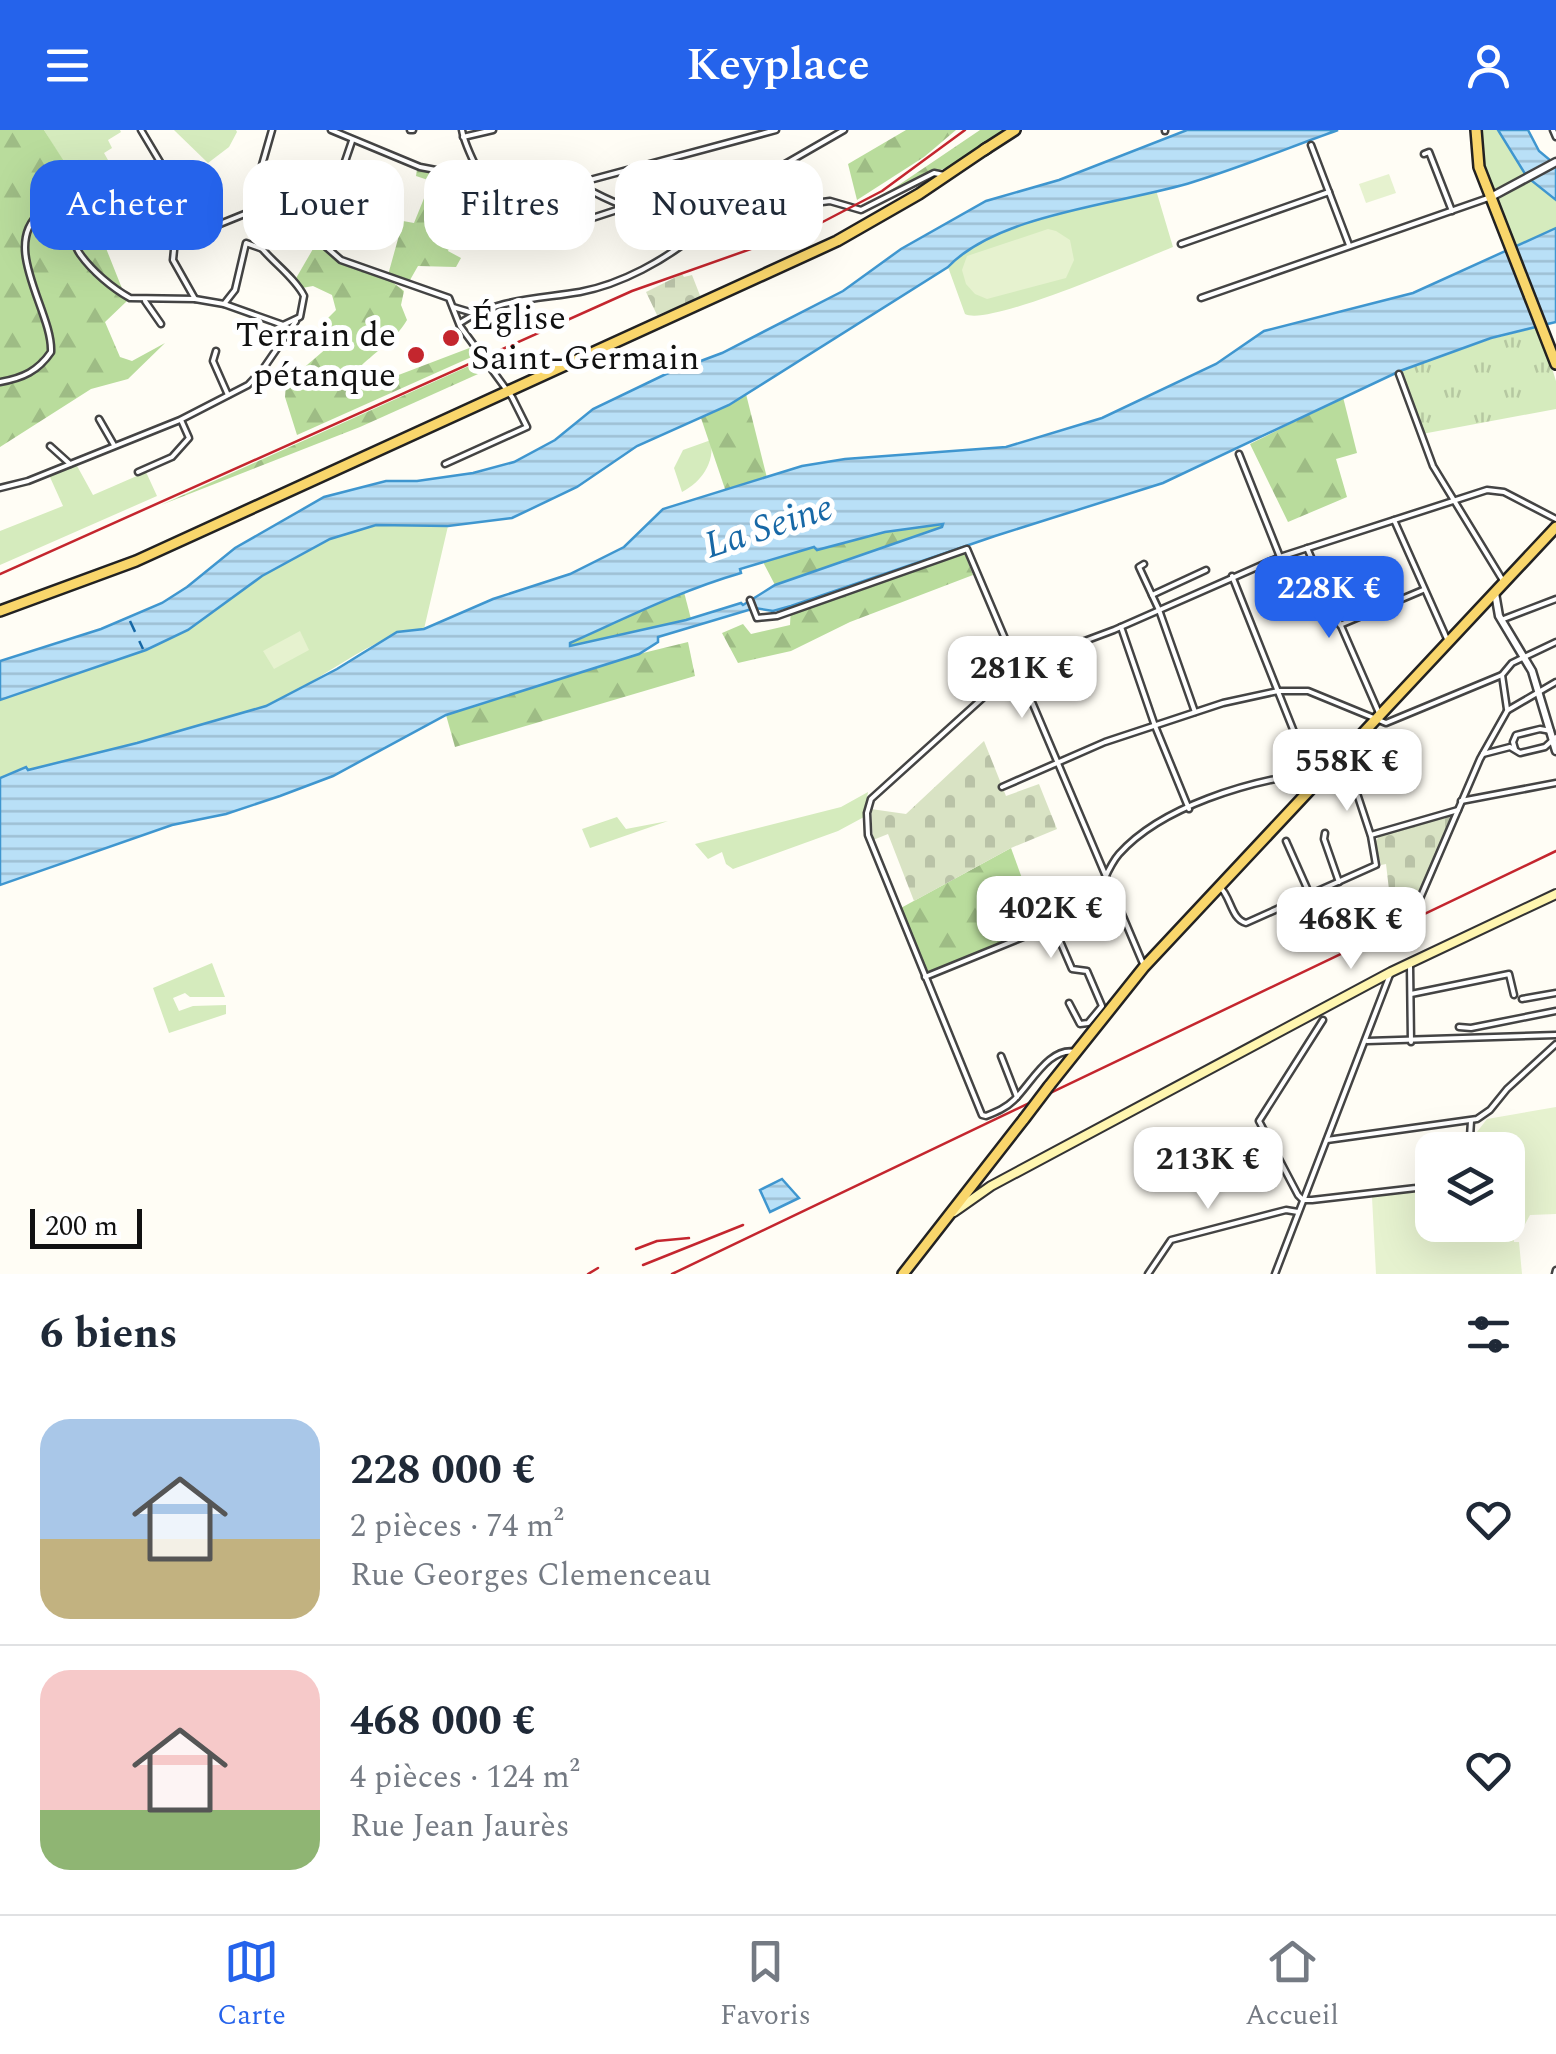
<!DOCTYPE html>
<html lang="fr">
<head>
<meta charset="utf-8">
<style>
	body { margin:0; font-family:Spectral,serif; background:#f2f2f3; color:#1f2937; height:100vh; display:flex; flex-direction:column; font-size:38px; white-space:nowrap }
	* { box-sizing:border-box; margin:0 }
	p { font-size:32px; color:#747a83 }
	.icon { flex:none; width:55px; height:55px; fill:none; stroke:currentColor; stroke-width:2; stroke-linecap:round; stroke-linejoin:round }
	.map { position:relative; height:1144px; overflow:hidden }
	.details { display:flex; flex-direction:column; background:#fff; flex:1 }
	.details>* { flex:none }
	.top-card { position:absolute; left:30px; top:30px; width:1000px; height:90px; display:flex; gap:20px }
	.tools { position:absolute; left:1415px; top:1002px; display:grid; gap:20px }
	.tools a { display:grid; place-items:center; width:110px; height:110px; border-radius:20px; background:#fff; box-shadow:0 10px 40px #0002; font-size:50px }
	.scale { position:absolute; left:30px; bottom:25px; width:112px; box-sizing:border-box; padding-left:10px; border:5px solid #111; border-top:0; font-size:28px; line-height:35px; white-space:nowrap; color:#111; -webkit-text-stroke:8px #fff; paint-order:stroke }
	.price { position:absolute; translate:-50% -85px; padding:0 22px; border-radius:20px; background:#fff; color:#222; font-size:32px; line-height:65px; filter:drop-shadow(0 2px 5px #0008) }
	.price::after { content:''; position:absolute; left:50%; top:60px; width:30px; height:22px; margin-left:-15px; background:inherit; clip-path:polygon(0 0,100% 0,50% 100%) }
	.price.active { background:#2563eb; color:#fff }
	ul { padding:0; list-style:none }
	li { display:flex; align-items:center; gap:30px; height:250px; padding:0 40px }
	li+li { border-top:2px solid #e0e1e3 }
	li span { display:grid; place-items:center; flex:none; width:280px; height:200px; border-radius:30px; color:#555 }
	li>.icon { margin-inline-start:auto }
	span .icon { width:120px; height:120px; fill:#fffc; stroke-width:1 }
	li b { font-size:42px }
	h2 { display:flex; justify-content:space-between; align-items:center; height:120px; padding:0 40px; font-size:42px }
	.tag { padding:0 35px; border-radius:30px; background:#fff; box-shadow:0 10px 40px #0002; font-size:35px; line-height:90px }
	.tag.active { background:#2563eb; color:#fff }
	header { display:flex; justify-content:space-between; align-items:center; height:130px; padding:0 40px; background:#2563eb; color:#fff; font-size:45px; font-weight:600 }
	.dock { display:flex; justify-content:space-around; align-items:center; height:140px; border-top:2px solid #e0e1e3; background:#fff; font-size:28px; color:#747a83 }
	.dock a { display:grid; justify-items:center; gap:5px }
	.dock .active { color:#2563eb }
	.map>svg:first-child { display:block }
	.grass { fill:#d5ebbd }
	.forest { fill:url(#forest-firs) }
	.cemetery { fill:url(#cemetery-stones) }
	.park { fill:url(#park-tufts) }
	.pitch { fill:#e6f2cf }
	.water { fill:url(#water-rules); stroke:#3f96cf; stroke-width:2.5; fill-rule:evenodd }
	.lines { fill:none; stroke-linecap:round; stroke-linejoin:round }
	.ferry { stroke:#1768a6; stroke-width:2.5; stroke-dasharray:12 10; stroke-linecap:butt }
	.minor-casing { stroke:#444; stroke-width:9 }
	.tertiary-casing { stroke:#444; stroke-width:11 }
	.secondary-casing { stroke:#333; stroke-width:12 }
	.primary-casing { stroke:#222; stroke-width:14 }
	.minor { stroke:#fff; stroke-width:4 }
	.tertiary { stroke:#fff; stroke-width:6 }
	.secondary { stroke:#fff6b0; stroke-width:8 }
	.primary { stroke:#f9d66b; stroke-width:9 }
	.rail { stroke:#c4262e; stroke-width:2.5 }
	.primary-bridge-casing { stroke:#222; stroke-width:14; stroke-linecap:butt }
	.primary-bridge { stroke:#f9d66b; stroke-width:9 }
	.poi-dot { fill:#c4262e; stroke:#fff; stroke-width:4 }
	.labels { text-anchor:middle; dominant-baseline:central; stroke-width:10; stroke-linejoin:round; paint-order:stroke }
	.poi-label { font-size:35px; fill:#111; stroke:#fff; text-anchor:start }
	.water-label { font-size:38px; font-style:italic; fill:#1768a6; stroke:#fff }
</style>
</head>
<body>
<header><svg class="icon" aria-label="menu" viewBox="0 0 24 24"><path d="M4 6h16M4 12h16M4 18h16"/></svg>Keyplace<svg class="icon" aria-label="person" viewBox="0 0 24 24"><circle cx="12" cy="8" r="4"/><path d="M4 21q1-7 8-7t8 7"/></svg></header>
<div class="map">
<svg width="1556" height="1144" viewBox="0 0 1556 1144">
	<defs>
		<pattern id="forest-firs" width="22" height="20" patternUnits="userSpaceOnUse" patternTransform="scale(2.5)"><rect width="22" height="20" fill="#b9dc9c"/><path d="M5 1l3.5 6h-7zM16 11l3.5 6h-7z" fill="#9ebc85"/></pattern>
		<pattern id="cemetery-stones" width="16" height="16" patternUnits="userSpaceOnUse" patternTransform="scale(2.5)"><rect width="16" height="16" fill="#d9e3c4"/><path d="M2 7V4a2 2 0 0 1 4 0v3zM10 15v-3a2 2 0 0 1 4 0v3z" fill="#b9c2a7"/></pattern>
		<pattern id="park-tufts" width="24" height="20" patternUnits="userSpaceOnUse" patternTransform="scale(2.5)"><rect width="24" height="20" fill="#d5ebbd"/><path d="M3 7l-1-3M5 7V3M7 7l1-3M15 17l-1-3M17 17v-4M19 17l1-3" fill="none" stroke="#b6c8a1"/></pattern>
		<pattern id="water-rules" width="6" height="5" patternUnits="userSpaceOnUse" patternTransform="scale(2.5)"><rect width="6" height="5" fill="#b9e0f7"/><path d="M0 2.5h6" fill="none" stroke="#9ebfd3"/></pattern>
	</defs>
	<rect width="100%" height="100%" fill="#fffdf5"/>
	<g class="grass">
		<path d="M44 0H120L121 2 108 10 112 18 104 23 116 44 80 59Z"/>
		<path d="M174 0H236L237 2 229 17 208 33Z"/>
		<path d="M1473 0H1498L1527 47 1556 70V98L1509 121C1493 81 1473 44 1473 0Z"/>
		<path d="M1156 60 1173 117C1140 130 989 197 965 184L948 137C988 95 1098 72 1156 60Z"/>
		<path d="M711 310C715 333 701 352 682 362L674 338 683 320Z"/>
		<path d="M76 334 93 365 146 342 157 366 0 435V401L63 376 49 345Z"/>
		<path d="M376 395 448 396 424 499C384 496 309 560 266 576 190 604 106 619 27 640L25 637 0 648V570L146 520 188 500 262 446 329 409Z"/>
		<path d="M868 662 864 687 838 701 733 739 726 734 722 722 708 729 695 714 841 677Z"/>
		<path d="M617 687 626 699 668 691 590 718 582 699Z"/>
		<path d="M212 833 225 867H190L185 863 173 868 179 881 193 876 226 875V884L169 903 153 858Z"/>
	</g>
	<g class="forest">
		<path d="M0 0H44L74 47 92 83 127 171 105 192 120 227 132 231 165 213 128 249 91 259 0 317Z"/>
		<path d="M906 0H956L924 27 857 70 848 34Z"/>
		<path d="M980 0H1007L946 38 924 45 875 71Z"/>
		<path d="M417 39 441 45 436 74 455 84 459 94 448 121 461 128 456 137 418 136 410 150 388 145 403 91 414 93 431 51 416 46Z"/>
		<path d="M317 112 341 131 387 148 404 161 401 175 407 190C394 212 374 222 357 240L358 251 367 257 472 217 476 225 297 305 285 267 286 253 335 211 327 189 336 180 332 165 313 156 302 158 295 150Z"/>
		<path d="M480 231 487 240 360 297 161 375Z"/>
		<path d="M746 264 767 348 726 362 701 288Z"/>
		<path d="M1343 267 1357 323 1336 329 1347 367 1288 392 1250 314Z"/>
		<path d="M942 394 943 397 775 455 763 432 815 417 817 420 885 402Z"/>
		<path d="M962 417 973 445 850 492 791 521 738 533 722 503 743 494 751 504 790 495 791 476Z"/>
		<path d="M684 462 691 489 569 517 570 513Z"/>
		<path d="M688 512 695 546 455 617 446 585 639 524Z"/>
		<path d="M1011 718 1040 798 927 842 899 779Z"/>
	</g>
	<g class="cemetery">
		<path d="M682 144 684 147 692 145 701 168 657 185 646 162Z"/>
		<path d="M984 611 1006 666 1039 654 1057 699 1011 718 914 771 888 704 873 710 871 679 906 684Z"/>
		<path d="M1453 683 1417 769 1414 770 1413 778 1393 794 1386 734 1381 735 1375 713 1379 706Z"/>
	</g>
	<path class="park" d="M1539 197 1556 251V279L1422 304 1400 241 1491 209Z"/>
	<g class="pitch">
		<path d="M1389 44 1396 63 1366 73 1359 54Z"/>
		<path d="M1048 99 1056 101 1070 110 1074 130 1066 148 987 169 975 164 966 154 962 140 967 126Z"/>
		<path d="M300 501 309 520 274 539 263 521Z"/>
		<path d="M1556 977V1084L1530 1085 1524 1096 1513 1097 1514 1112H1519L1522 1144H1376L1372 1067 1421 1060 1432 1051V1095H1508V1020H1463L1487 989Z"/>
	</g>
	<g class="water">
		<path d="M1187 0H1338C1290 17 1242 37 1193 52 1123 74 999 83 948 137L729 275 637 316 577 357 512 388 448 396 376 395 330 409 262 446 188 500 146 520 0 570V531L101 499 162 473 187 457 235 418 324 367 386 351H417L473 343 514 332 555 310 593 279 666 244 722 223 843 161 901 119 986 71 1059 50Z"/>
		<path d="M1498 0H1528L1539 21 1556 35V70L1527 47Z"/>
		<path d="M1556 98V192L1491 208 1400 241 1163 353 995 406 791 476 773 481 755 478 658 507V512L639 524 446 585 333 646 280 666 226 684 172 695 0 755V648L26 637 28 640 137 613 266 576 337 539 397 502 424 499 493 469 570 444 624 417 663 379 802 336 845 329 1006 317 1102 288 1216 234 1264 201 1413 163ZM943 394 942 397 775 455 743 475 741 473 686 490 570 516V513C626 488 682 460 741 443L740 439 814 417 817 420 885 402Z"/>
		<path d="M782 1049 799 1068 770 1082 760 1060Z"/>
	</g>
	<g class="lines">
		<path class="ferry" d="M130 491 143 519"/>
		<g class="minor-casing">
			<g id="minor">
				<path d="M141 0 169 47V74L176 100 173 130 195 169"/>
				<path d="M272 0 260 42 270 67 277 74 341 130 449 168 460 196 512 267 527 297 445 334"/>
				<path d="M331 0 420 37 478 48"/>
				<path d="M410 0H413"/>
				<path d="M462 0C468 35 508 76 490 106L525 110 623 78"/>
				<path d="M1165 0V1"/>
				<path d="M1553 0 1556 7"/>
				<path d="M463 7 493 0"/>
				<path d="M1311 15 1349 115"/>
				<path d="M1424 24 1429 22 1452 81"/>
				<path d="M575 54 776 0"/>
				<path d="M484 55C503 56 520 45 538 44 571 44 598 69 628 77L768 79 830 71 861 80 934 43 944 45"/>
				<path d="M712 76 844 0"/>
				<path d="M283 79 298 58 338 52 352 11"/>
				<path d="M176 94 215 96 252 81"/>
				<path d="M1181 114 1329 62"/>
				<path d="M1201 168 1491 67"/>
				<path d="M145 171 161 194"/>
				<path d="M224 174 235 160 246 113 263 119"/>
				<path d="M453 177 473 183"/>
				<path d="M460 193C495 169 539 169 580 162 622 154 665 130 698 103L702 96 698 78"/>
				<path d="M216 221 213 231 228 265"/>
				<path d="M1399 244 1433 336 1502 449"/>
				<path d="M0 252C23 248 38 241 51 222 53 182 0 117 40 83 71 76 67 105 80 124 92 141 112 158 130 168L195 169 224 174 283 195 300 187 304 166C286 130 221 108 270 67"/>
				<path d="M99 289 114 315"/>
				<path d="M50 316 70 334"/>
				<path d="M1239 324 1280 427"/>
				<path d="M138 342 172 327 189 308 181 290"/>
				<path d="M0 358 28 351 180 290 248 255 263 239 296 191"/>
				<path d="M1394 390 1447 509"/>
				<path d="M1307 418 1379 583"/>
				<path d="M1144 434 1139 437 1159 480 1195 582"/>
				<path d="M1232 446 1310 642"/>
				<path d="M1152 465 1206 440"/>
				<path d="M750 470 757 488 777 486 967 419 1144 836"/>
				<path d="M1501 490 1556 469"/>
				<path d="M1340 495 1423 460"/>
				<path d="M1121 497 1155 596 1189 679"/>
				<path d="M1502 545 1507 579"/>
				<path d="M1508 580 1556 552"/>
				<path d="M1515 619 1513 612 1516 605 1540 599 1551 601"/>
				<path d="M1483 624 1510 617 1520 623 1545 617 1556 607"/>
				<path d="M1002 657 1105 612 1223 573 1278 561H1308L1386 593 1502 545 1512 533 1556 512"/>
				<path d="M1461 671 1556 653"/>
				<path d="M1325 703 1324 709 1339 752"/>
				<path d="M1371 705 1458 680"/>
				<path d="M1286 711 1310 765"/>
				<path d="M1220 757C1231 767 1231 789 1246 793L1376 735 1371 706 1344 624"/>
				<path d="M1418 773 1480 629 1507 581"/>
				<path d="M1053 795 1072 839 1087 841 1102 876 1088 893 1080 894 1069 873"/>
				<path d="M1410 836 1411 912"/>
				<path d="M925 847 1082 783C1101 768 1104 741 1119 724 1162 676 1249 651 1311 643L1321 648"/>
				<path d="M1411 864 1509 844 1514 865"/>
				<path d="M1522 869 1556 863"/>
				<path d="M1323 890 1259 991 1298 1065 1303 1070H1312L1416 1058 1432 1048"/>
				<path d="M1459 897 1471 898 1556 881"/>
				<path d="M1367 911 1556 905"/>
				<path d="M1076 922C1049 916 1031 954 1014 970 1006 978 996 982 986 986L982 985 868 705 867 683 871 669 1018 536 1114 500 1280 427 1487 360 1504 362 1556 389"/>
				<path d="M1001 926 1017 967"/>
				<path d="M1327 1010 1477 989 1490 980 1507 959 1556 914"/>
				<path d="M1459 1020 1470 1007 1471 991"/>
				<path d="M1148 1144 1171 1110 1286 1080 1298 1082"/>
				<path d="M1275 1144 1391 842"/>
				<path d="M1555 1144 1556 1140"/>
			</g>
		</g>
		<g class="tertiary-casing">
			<g id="tertiary">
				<path d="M1491 67 1556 32"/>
				<path d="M1495 463 1499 486 1532 541 1556 621"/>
			</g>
		</g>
		<g class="secondary-casing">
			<path id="secondary" d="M954 1082 991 1056 1391 842 1556 764"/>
		</g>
		<g class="primary-casing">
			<g id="primary">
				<path d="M1476 0 1479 37 1556 234"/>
				<path d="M984 20 1015 0"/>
				<path d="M0 481 136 431 837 111 919 64 987 18"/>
				<path d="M1049 956 1144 837 1556 397"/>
				<path d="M903 1144 1024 989"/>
			</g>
		</g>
		<use href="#minor" class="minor"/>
		<use href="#tertiary" class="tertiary"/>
		<use href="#secondary" class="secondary"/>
		<use href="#primary" class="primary"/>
		<g class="rail">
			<path d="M0 444 632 161 813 97 882 61 965 0"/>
			<path d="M636 1119 657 1111 689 1108"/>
			<path d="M643 1135 743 1095"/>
			<path d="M588 1144 598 1138"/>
			<path d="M672 1144 1556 721"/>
		</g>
		<g class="primary-bridge-casing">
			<path id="primary-bridge" d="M1024 989 1049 956"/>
		</g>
		<use href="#primary-bridge" class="primary-bridge"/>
	</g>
	<g class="poi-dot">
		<circle cx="451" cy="208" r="10"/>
		<circle cx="416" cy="225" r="10"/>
	</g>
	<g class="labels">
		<g class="poi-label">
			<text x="471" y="188">Église<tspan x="471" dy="40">Saint-Germain</tspan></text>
			<text x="396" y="205" text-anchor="end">Terrain de<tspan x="396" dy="40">pétanque</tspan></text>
		</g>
		<g class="water-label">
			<text transform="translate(769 397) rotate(-18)">La Seine</text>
		</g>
	</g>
</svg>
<div class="tools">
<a><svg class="icon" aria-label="layers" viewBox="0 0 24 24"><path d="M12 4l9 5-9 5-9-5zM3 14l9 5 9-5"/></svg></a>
</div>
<div class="scale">200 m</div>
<b class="price active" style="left:1329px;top:511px">228K €</b>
<b class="price" style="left:1022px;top:591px">281K €</b>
<b class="price" style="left:1347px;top:684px">558K €</b>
<b class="price" style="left:1051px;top:831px">402K €</b>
<b class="price" style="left:1351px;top:842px">468K €</b>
<b class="price" style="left:1208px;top:1082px">213K €</b>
<div class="top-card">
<a class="tag active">Acheter</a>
<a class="tag">Louer</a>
<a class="tag">Filtres</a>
<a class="tag">Nouveau</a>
</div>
</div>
<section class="details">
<h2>6 biens<svg class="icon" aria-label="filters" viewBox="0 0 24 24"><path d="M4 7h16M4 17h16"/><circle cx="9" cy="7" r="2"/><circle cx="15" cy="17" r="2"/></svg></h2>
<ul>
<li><span style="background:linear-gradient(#a9c7e8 60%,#c2b280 0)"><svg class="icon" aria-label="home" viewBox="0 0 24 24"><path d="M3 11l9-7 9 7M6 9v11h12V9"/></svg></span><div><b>228 000 €</b><p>2 pièces · 74 m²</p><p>Rue Georges Clemenceau</p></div><svg class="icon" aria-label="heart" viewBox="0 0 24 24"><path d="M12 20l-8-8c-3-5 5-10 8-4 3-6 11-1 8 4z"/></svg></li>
<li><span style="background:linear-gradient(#f6c9c9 70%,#8fb573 0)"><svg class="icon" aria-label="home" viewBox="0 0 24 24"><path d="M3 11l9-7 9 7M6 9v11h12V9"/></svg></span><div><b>468 000 €</b><p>4 pièces · 124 m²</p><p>Rue Jean Jaurès</p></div><svg class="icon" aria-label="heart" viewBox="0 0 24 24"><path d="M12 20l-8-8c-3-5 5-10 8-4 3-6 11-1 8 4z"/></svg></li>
</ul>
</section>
<nav class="dock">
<a class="active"><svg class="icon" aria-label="map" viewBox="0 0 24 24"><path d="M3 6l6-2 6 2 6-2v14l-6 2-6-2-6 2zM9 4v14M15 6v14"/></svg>Carte</a>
<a><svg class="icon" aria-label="saved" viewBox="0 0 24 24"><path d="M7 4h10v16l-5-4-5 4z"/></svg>Favoris</a>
<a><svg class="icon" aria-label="home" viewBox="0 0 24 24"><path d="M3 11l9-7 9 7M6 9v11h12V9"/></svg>Accueil</a>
</nav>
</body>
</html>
